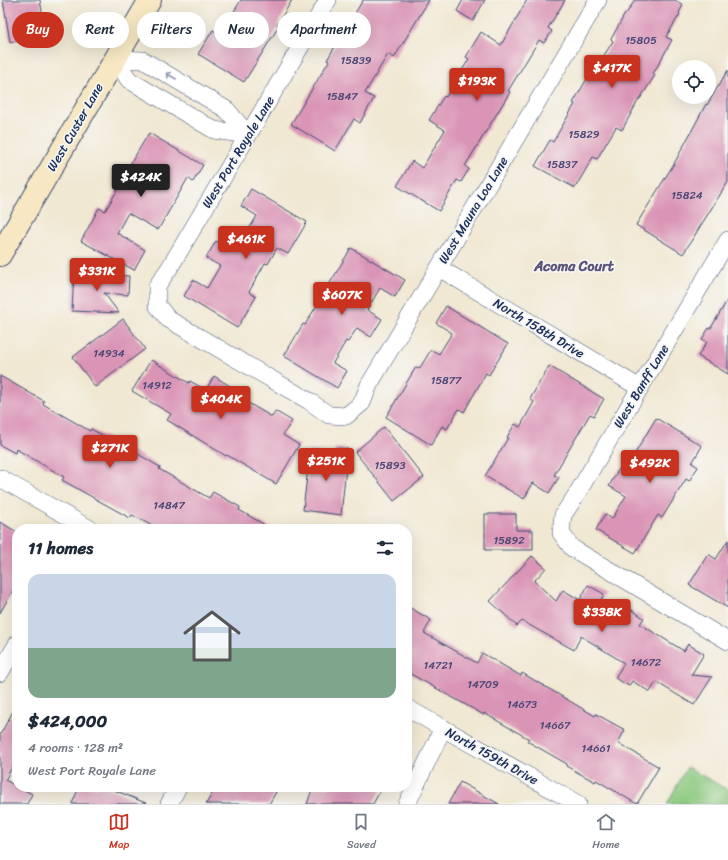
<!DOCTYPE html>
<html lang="en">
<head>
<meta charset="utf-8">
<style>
	body { margin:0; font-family:Sriracha,sans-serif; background:#f6f6f7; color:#1f2937; height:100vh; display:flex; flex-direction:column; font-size:15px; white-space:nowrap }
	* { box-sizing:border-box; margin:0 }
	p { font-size:13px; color:#747a83 }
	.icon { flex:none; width:22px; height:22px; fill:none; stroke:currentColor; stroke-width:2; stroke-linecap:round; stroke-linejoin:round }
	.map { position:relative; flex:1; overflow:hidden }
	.panel { position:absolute; left:12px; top:524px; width:400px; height:268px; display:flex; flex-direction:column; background:#fff; border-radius:16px; box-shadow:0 4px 16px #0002 }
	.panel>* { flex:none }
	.top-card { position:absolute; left:12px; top:12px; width:400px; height:36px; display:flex; gap:8px }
	.controls { position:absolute; left:672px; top:60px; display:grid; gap:8px }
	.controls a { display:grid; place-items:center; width:44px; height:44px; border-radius:50%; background:#fff; box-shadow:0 4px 16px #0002; font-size:20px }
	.price { position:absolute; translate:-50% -34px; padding:0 9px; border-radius:4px; background:#c8321e; color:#fff; font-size:13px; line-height:26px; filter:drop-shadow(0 1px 2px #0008) }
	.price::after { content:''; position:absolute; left:50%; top:24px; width:12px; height:9px; margin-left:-6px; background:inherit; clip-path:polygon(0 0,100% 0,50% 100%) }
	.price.current { background:#222; color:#fff }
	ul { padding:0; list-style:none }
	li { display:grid; align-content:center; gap:8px; height:212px; padding:0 16px }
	li span { display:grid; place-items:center; height:124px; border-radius:12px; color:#555 }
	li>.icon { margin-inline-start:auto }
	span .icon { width:72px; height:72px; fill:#fffc; stroke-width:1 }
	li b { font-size:17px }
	h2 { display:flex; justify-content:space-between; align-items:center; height:48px; padding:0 16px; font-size:17px }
	.tag { padding:0 14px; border-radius:18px; background:#fff; box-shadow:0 4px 16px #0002; font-size:14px; line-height:36px }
	.tag.current { background:#c8321e; color:#fff }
	.tab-bar { display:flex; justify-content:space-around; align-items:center; height:56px; border-top:1px solid #e0e1e3; background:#fff; font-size:11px; color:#747a83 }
	.tab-bar a { display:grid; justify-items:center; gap:2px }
	.tab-bar .current { color:#c8321e }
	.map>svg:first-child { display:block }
	.green { fill:#8bc87e; stroke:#537c6e }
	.building { fill:#da95b6 }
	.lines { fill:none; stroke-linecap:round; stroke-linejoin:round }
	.street-casing { stroke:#3b4b70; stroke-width:18 }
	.secondary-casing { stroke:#3b4b70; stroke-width:24 }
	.street { stroke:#fff; stroke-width:17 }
	.secondary { stroke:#f7e8c3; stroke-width:22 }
	.oneway { stroke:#8d97ae }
	.labels { text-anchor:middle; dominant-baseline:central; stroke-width:3.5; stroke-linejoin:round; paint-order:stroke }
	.number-label { font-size:11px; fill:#4b4874 }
	.street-label { font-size:13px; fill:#1b2f5e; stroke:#f6f6f2 }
	.neighbourhood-label { font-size:14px; font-weight:bold; fill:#5e537d; stroke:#f6f6f2 }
</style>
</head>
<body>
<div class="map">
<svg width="728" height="804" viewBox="0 0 728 804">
	<rect width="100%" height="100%" fill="#f6f6f2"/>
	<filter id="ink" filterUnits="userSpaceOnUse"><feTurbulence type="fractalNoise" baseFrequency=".025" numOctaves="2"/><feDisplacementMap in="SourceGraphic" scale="8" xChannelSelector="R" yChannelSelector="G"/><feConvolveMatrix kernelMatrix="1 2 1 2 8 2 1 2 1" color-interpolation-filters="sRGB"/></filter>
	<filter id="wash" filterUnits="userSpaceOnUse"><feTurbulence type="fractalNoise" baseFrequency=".012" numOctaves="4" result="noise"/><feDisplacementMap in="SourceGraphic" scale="16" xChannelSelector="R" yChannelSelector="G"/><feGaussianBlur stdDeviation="0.9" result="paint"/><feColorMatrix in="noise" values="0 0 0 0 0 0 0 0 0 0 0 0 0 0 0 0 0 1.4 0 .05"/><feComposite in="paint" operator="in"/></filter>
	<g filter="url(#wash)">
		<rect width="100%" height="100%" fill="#f1e8d3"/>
		<path class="green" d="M687 767 728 790V804H667Z"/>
		<g id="blocks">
			<g class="building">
				<path d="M3 0H40L46 35 10 42Z"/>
				<path d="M241 0H292L277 25 279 26 244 82 198 54 213 30 220 35Z"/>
				<path d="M363 0H429L394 58 388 54 365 93 374 98 360 123 354 119 335 151 291 124 329 61 327 60Z"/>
				<path d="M463 0H485L473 21 457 11Z"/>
				<path d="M527 0H565L548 28 552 31 544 43 539 40 508 91 510 92 465 166 469 169 461 182 457 180 439 211 397 186 412 161 422 168 445 130 429 120 444 96 446 97 469 59 466 57 481 32 501 45Z"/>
				<path d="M635 0H675L683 5 679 13 680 14 666 37 672 40 653 74 655 75 640 99H639L622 130 616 127 597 159 593 157 575 188 535 166 550 140 553 142 575 104 573 103 588 77 590 78 613 41 611 39 625 14H626Z"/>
				<path d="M728 70V182L683 254 636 225 675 162 706 104 707 105Z"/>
				<path d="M149 133 203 165 193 182 188 178 158 230 128 213 117 233 145 250 134 270 81 241 99 208 105 211 120 186 116 183 123 169 126 171Z"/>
				<path d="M251 189 307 222 288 254 277 248 268 264 265 263 249 292 256 297 237 328 184 296 193 280 207 288 220 266 206 258 216 241 232 250 240 235 244 237 257 216 241 206Z"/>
				<path d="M351 248 405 280 395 297 380 288 367 310 382 319 371 337 357 328 348 342 346 341 333 363 347 371 337 388 284 356 303 324 305 325Z"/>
				<path d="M74 273 129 276 128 295 104 293 119 313 72 311Z"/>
				<path d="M728 299V374L698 356 707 342 702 339 709 328H711Z"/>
				<path d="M446 306 508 344 489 375 486 373 464 412 459 409 447 429 442 426 431 445 386 417 416 367 419 369 431 350 439 354 452 333 436 323Z"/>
				<path d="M123 319 145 349 95 387 73 357Z"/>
				<path d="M151 360 189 383 190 381 206 390 214 376 230 386 228 391 272 417 275 411 292 421 283 435 299 445 276 484 227 455 226 456 167 420 171 414 132 391Z"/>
				<path d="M549 366 604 399 594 416 590 414 554 475 559 477 549 493 533 483 524 499 485 476 508 438 507 437 515 424 520 427 534 402 530 399Z"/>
				<path d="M0 376 44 401 43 404 90 431 91 429 131 451V450L160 467 159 469 209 498 213 492 240 507 239 510 272 529H158L132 515 130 518 92 497 62 480 64 477 16 449 15 453 0 445Z"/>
				<path d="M656 418 702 446 692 463 698 467 689 481 686 479 662 518 658 515 635 553 596 530 605 514 612 519 626 496 609 486 619 469 624 472Z"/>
				<path d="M384 427 424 477 394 501 355 452Z"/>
				<path d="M335 448 348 449 341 515 303 510 310 451 334 454Z"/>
				<path d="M485 514H516V530H533V550H485Z"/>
				<path d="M0 522 17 532V583L0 613Z"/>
				<path d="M728 540V608L689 585 708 554 716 559Z"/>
				<path d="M532 556 546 568 534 581 556 601 563 590 580 600 588 585 604 594 596 610 617 623 627 607 644 618 640 624 684 651 688 644 704 654 691 675 712 677 694 705 656 682 650 692 632 681 629 686 615 678 624 663 581 636 574 650 522 621 517 626 490 601Z"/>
				<path d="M407 606 431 620 424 633 477 663 482 653 521 676 522 673 595 716 596 714 625 730 618 743 659 767 637 804 596 780 595 782 566 766 567 764 527 741 529 739 484 713V715L407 672Z"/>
				<path d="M17 704V759L5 780 32 794 27 804H0V735Z"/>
				<path d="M460 782 499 804H448Z"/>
				<path d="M79 787H107L148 804H72Z"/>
				<path d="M216 787H279L269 804H206Z"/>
				<path d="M313 787H382L373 804H307Z"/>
			</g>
		</g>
	</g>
	<g filter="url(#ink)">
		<use href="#blocks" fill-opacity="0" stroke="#3b4b70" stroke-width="1"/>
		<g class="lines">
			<g class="street-casing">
				<g id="street">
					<path d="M328 0 170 267 157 286V305L168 319 309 401 329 415 346 416 362 403 369 385 598 0"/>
					<path d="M115 59 143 60 227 110 248 135"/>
					<path d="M115 59 129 80 214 130 248 135"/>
					<path d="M728 240 575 497 563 515 561 533 572 548 728 641"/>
					<path d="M439 268 640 388"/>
					<path d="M0 478 90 529"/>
					<path d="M0 673 17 644"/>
					<path d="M407 708 578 804"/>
					<path d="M169 804 178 787"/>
					<path d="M407 804 443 728"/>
				</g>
			</g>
			<g class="secondary-casing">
				<path id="secondary" d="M0 255 150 0"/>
			</g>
			<use href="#street" class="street"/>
			<use href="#secondary" class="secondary"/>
		</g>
		<defs><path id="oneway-shaft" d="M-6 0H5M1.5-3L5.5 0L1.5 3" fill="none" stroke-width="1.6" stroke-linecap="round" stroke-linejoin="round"/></defs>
		<use class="oneway" href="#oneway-shaft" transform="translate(171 76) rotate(-150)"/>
	</g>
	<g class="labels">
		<g class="number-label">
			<text x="641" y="40">15805</text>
			<text x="356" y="60">15839</text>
			<text x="342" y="96">15847</text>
			<text x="584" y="134">15829</text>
			<text x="562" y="164">15837</text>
			<text x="687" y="195">15824</text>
			<text x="109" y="353">14934</text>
			<text x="446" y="380">15877</text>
			<text x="157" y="385">14912</text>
			<text x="390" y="465">15893</text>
			<text x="169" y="505">14847</text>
			<text x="509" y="540">15892</text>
			<text x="646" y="662">14672</text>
			<text x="438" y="665">14721</text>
			<text x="483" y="684">14709</text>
			<text x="522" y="704">14673</text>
			<text x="555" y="725">14667</text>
			<text x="596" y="748">14661</text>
		</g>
		<g class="street-label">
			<text transform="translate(75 127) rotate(-60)">West Custer Lane</text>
			<text transform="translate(238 152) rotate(-59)">West Port Royale Lane</text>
			<text transform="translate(473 210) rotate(-59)">West Mauna Loa Lane</text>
			<text transform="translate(539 328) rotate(31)">North 158th Drive</text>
			<text transform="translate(641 386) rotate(-59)">West Banff Lane</text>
			<text transform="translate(492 756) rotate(29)">North 159th Drive</text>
		</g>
		<g class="neighbourhood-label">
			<text x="574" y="266">Acoma Court</text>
		</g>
	</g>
</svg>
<div class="controls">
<a><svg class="icon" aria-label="locate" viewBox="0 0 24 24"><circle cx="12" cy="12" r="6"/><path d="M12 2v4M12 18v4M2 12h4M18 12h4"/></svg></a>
</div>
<b class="price" style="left:612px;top:89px">$417K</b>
<b class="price" style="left:477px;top:102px">$193K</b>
<b class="price current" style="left:141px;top:198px">$424K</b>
<b class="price" style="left:246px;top:260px">$461K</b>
<b class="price" style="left:97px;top:292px">$331K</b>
<b class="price" style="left:342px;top:316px">$607K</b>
<b class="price" style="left:221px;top:420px">$404K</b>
<b class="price" style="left:110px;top:469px">$271K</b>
<b class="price" style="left:326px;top:482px">$251K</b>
<b class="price" style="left:650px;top:484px">$492K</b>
<b class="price" style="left:602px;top:633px">$338K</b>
<div class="top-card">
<a class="tag current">Buy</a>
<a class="tag">Rent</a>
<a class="tag">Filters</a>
<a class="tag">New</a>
<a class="tag">Apartment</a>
</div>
<section class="panel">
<h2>11 homes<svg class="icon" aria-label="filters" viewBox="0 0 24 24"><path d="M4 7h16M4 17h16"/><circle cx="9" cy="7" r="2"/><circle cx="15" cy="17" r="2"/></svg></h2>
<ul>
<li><span style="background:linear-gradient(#c9d6e8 60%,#7fa58c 0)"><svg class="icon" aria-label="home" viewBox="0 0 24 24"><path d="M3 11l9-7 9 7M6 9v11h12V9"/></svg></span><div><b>$424,000</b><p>4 rooms · 128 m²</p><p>West Port Royale Lane</p></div></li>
</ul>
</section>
</div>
<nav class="tab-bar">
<a class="current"><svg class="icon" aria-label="map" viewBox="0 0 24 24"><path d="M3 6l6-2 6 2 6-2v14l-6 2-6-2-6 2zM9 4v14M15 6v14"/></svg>Map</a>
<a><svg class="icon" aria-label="saved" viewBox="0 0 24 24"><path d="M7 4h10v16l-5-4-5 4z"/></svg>Saved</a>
<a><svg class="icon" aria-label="home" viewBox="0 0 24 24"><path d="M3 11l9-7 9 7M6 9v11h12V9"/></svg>Home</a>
</nav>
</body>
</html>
